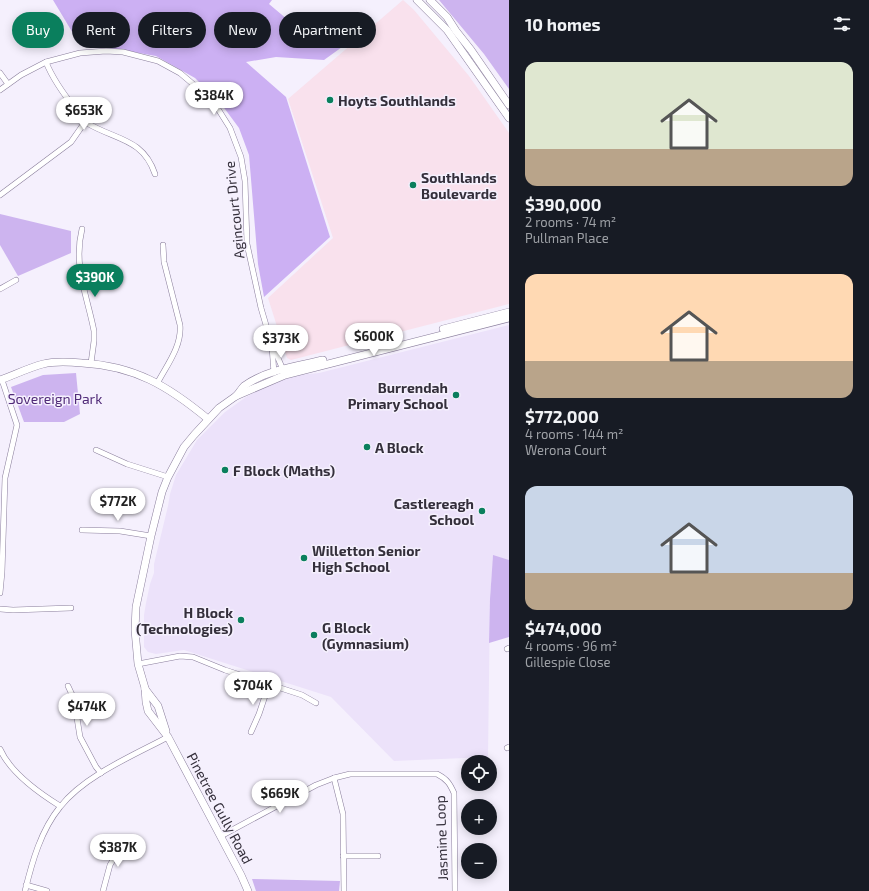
<!DOCTYPE html>
<html lang="en">
<head>
<meta charset="utf-8">
<style>
	body { margin:0; font-family:"Exo 2",sans-serif; background:#20242c; color:#f1f3f6; height:100vh; display:flex; flex-direction:column; font-size:15px; white-space:nowrap }
	* { box-sizing:border-box; margin:0 }
	p { font-size:13px; color:#9ea1a6 }
	.icon { flex:none; width:22px; height:22px; fill:none; stroke:currentColor; stroke-width:2; stroke-linecap:round; stroke-linejoin:round }
	.map { position:relative; flex:1; overflow:hidden }
	.details { display:flex; flex-direction:column; background:#171b24; width:360px }
	.details>* { flex:none }
	.banner { position:absolute; left:12px; top:12px; width:380px; height:36px; display:flex; gap:8px }
	.fabs { position:absolute; left:461px; top:755px; display:grid; gap:8px }
	.fabs a { display:grid; place-items:center; width:36px; height:36px; border-radius:50%; background:#171b24; box-shadow:0 2px 10px #0003; font-size:20px }
	.price { position:absolute; translate:-50% -34px; padding:0 9px; border-radius:14px; background:#fff; color:#222; font-size:13px; line-height:26px; filter:drop-shadow(0 1px 2px #0008) }
	.price::after { content:''; position:absolute; left:50%; top:24px; width:12px; height:9px; margin-left:-6px; background:inherit; clip-path:polygon(0 0,100% 0,50% 100%) }
	.price.active { background:#0a7f5d; color:#fff }
	ul { padding:0; list-style:none }
	li { display:grid; align-content:center; gap:8px; height:212px; padding:0 16px }
	li span { display:grid; place-items:center; height:124px; border-radius:12px; color:#555 }
	li>.icon { margin-inline-start:auto }
	span .icon { width:72px; height:72px; fill:#fffc; stroke-width:1 }
	li b { font-size:17px }
	h2 { display:flex; justify-content:space-between; align-items:center; height:48px; padding:0 16px; font-size:17px }
	.chip { padding:0 14px; border-radius:18px; background:#171b24; box-shadow:0 2px 10px #0003; font-size:14px; line-height:36px }
	.chip.active { background:#0a7f5d; color:#fff }
	main { display:flex; flex:1; min-height:0 }
	.map>svg:first-child { display:block }
	.commercial { fill:#f9e1ed }
	.built { fill:#ece2fa }
	.green { fill:#cdb4ef }
	.forest { fill:#ccb0f3 }
	.lines { fill:none; stroke-linecap:round; stroke-linejoin:round }
	.street-casing { stroke:#8a7e9c; stroke-width:6 }
	.secondary-casing { stroke:#8a7e9c; stroke-width:8 }
	.street { stroke:#fff; stroke-width:5 }
	.secondary { stroke:#fff; stroke-width:7 }
	.poi-dot { fill:#0a7f5d; stroke:#f5f0fd; stroke-width:1.5 }
	.labels { text-anchor:middle; dominant-baseline:central; stroke-width:3; stroke-linejoin:round; paint-order:stroke }
	.poi-label { font-size:14px; font-weight:bold; fill:#342f3b; stroke:#f5f0fd; text-anchor:start }
	.street-label { font-size:14px; fill:#342f3b; stroke:#f5f0fd }
	.park-label { font-size:14px; fill:#502a78; stroke:#f5f0fd }
</style>
</head>
<body>
<main>
<div class="map">
<svg width="509" height="891" viewBox="0 0 509 891">
	<rect width="100%" height="100%" fill="#f5f0fd"/>
	<path class="commercial" d="M403 0 414 10 469 76 509 133V304L291 360 287 358 268 298 333 238 288 99Z"/>
	<path class="built" d="M509 325V560L493 556 490 599 488 757 394 761 331 697 184 650 156 654 148 652 144 647V615L146 603 150 584 154 573V564L168 506 170 494 176 475 197 440 225 412 246 397 265 387 285 379 298 375 319 373Z"/>
	<g class="green">
		<path d="M439 0H509V89L484 54Z"/>
		<path d="M0 214 71 231V253L18 276 0 245Z"/>
		<path d="M76 373 80 414 64 422H24L11 387 43 375Z"/>
		<path d="M493 555 509 560V637L489 643 490 599Z"/>
		<path d="M252 879 340 881 339 891H256Z"/>
	</g>
	<path class="forest" d="M53 0H272L269 4 313 41 349 42 324 60 276 57 246 62 286 97 330 237 264 297 258 264 249 155 239 128 222 105 195 78 156 56 122 50 80 45Z"/>
	<g class="lines">
		<g class="street-casing">
			<g id="street">
				<path d="M46 62C53 80 65 96 77 111 80 115 83 120 87 123 115 140 143 138 155 174"/>
				<path d="M0 73 8 84"/>
				<path d="M0 90 21 75 46 62 80 53 106 51 123 52 158 61 180 73 213 101 230 128 241 157 245 181 247 244 261 308 271 342 284 372"/>
				<path d="M0 195 71 142 85 122"/>
				<path d="M82 229C73 266 87 295 94 331V341L91 363"/>
				<path d="M0 289 16 280"/>
				<path d="M272 347 274 373"/>
				<path d="M158 382C167 365 182 346 180 325L164 262 163 245"/>
				<path d="M96 450 127 464 168 477"/>
				<path d="M82 530 120 531 151 536"/>
				<path d="M0 593 2 572 5 478 17 425 2 380"/>
				<path d="M0 609 13 610 71 608"/>
				<path d="M507 649 509 648"/>
				<path d="M138 664 180 656 193 657 225 670 302 695 316 703"/>
				<path d="M68 686 74 699 80 737 96 767 101 773"/>
				<path d="M251 732 259 714 269 684"/>
				<path d="M507 748 509 747"/>
				<path d="M0 749C10 772 39 793 60 806"/>
				<path d="M334 778 343 814 344 891"/>
				<path d="M221 836 316 785 334 778 350 774H437C447 779 450 784 454 793L455 891"/>
				<path d="M343 856H378"/>
				<path d="M26 885 47 891"/>
				<path d="M25 891C32 862 41 830 60 807 84 776 134 755 168 737"/>
				<path d="M103 891 110 865 119 850 130 841"/>
			</g>
		</g>
		<g class="secondary-casing">
			<g id="secondary">
				<path d="M417 0 447 30 509 118"/>
				<path d="M430 0 447 17 456 31 471 50 509 105"/>
				<path d="M443 329 509 312"/>
				<path d="M0 380C14 375 28 368 43 364 55 361 70 362 82 363 135 366 168 386 208 419"/>
				<path d="M236 396C239 393 241 389 244 386 266 370 297 366 323 360"/>
				<path d="M145 689 158 706 166 731"/>
				<path d="M248 891 241 875 168 737 148 711 146 702 145 688 138 664 135 630 136 607 151 536 162 492 168 477 184 447 194 435 219 408 236 396 285 375 509 318"/>
			</g>
		</g>
		<use href="#street" class="street"/>
		<use href="#secondary" class="secondary"/>
	</g>
	<g class="poi-dot">
		<circle cx="330" cy="100" r="4"/>
		<circle cx="413" cy="185" r="4"/>
		<circle cx="456" cy="395" r="4"/>
		<circle cx="367" cy="447" r="4"/>
		<circle cx="225" cy="470" r="4"/>
		<circle cx="482" cy="511" r="4"/>
		<circle cx="304" cy="558" r="4"/>
		<circle cx="241" cy="620" r="4"/>
		<circle cx="314" cy="635" r="4"/>
	</g>
	<g class="labels">
		<g class="poi-label">
			<text x="338" y="100">Hoyts Southlands</text>
			<text x="421" y="177">Southlands<tspan x="421" dy="16">Boulevarde</tspan></text>
			<text x="448" y="387" text-anchor="end">Burrendah<tspan x="448" dy="16">Primary School</tspan></text>
			<text x="375" y="447">A Block</text>
			<text x="233" y="470">F Block (Maths)</text>
			<text x="474" y="503" text-anchor="end">Castlereagh<tspan x="474" dy="16">School</tspan></text>
			<text x="312" y="550">Willetton Senior<tspan x="312" dy="16">High School</tspan></text>
			<text x="233" y="612" text-anchor="end">H Block<tspan x="233" dy="16">(Technologies)</tspan></text>
			<text x="322" y="627">G Block<tspan x="322" dy="16">(Gymnasium)</tspan></text>
		</g>
		<g class="street-label">
			<text transform="translate(234 210) rotate(-96)">Agincourt Drive</text>
			<text transform="translate(220 808) rotate(62)">Pinetree Gully Road</text>
			<text transform="translate(441 838) rotate(-92)">Jasmine Loop</text>
		</g>
		<g class="park-label">
			<text x="55" y="398">Sovereign Park</text>
		</g>
	</g>
</svg>
<div class="fabs">
<a><svg class="icon" aria-label="locate" viewBox="0 0 24 24"><circle cx="12" cy="12" r="6"/><path d="M12 2v4M12 18v4M2 12h4M18 12h4"/></svg></a>
<a>+</a>
<a>−</a>
</div>
<b class="price" style="left:214px;top:116px">$384K</b>
<b class="price" style="left:84px;top:131px">$653K</b>
<b class="price active" style="left:95px;top:298px">$390K</b>
<b class="price" style="left:374px;top:357px">$600K</b>
<b class="price" style="left:281px;top:359px">$373K</b>
<b class="price" style="left:118px;top:522px">$772K</b>
<b class="price" style="left:253px;top:706px">$704K</b>
<b class="price" style="left:87px;top:727px">$474K</b>
<b class="price" style="left:280px;top:814px">$669K</b>
<b class="price" style="left:118px;top:868px">$387K</b>
<div class="banner">
<a class="chip active">Buy</a>
<a class="chip">Rent</a>
<a class="chip">Filters</a>
<a class="chip">New</a>
<a class="chip">Apartment</a>
</div>
</div>
<section class="details">
<h2>10 homes<svg class="icon" aria-label="filters" viewBox="0 0 24 24"><path d="M4 7h16M4 17h16"/><circle cx="9" cy="7" r="2"/><circle cx="15" cy="17" r="2"/></svg></h2>
<ul>
<li><span style="background:linear-gradient(#dfe7d0 70%,#b9a48a 0)"><svg class="icon" aria-label="home" viewBox="0 0 24 24"><path d="M3 11l9-7 9 7M6 9v11h12V9"/></svg></span><div><b>$390,000</b><p>2 rooms · 74 m²</p><p>Pullman Place</p></div></li>
<li><span style="background:linear-gradient(#ffd9b3 70%,#b9a48a 0)"><svg class="icon" aria-label="home" viewBox="0 0 24 24"><path d="M3 11l9-7 9 7M6 9v11h12V9"/></svg></span><div><b>$772,000</b><p>4 rooms · 144 m²</p><p>Werona Court</p></div></li>
<li><span style="background:linear-gradient(#c9d6e8 70%,#b9a48a 0)"><svg class="icon" aria-label="home" viewBox="0 0 24 24"><path d="M3 11l9-7 9 7M6 9v11h12V9"/></svg></span><div><b>$474,000</b><p>4 rooms · 96 m²</p><p>Gillespie Close</p></div></li>
</ul>
</section>
</main>
</body>
</html>
